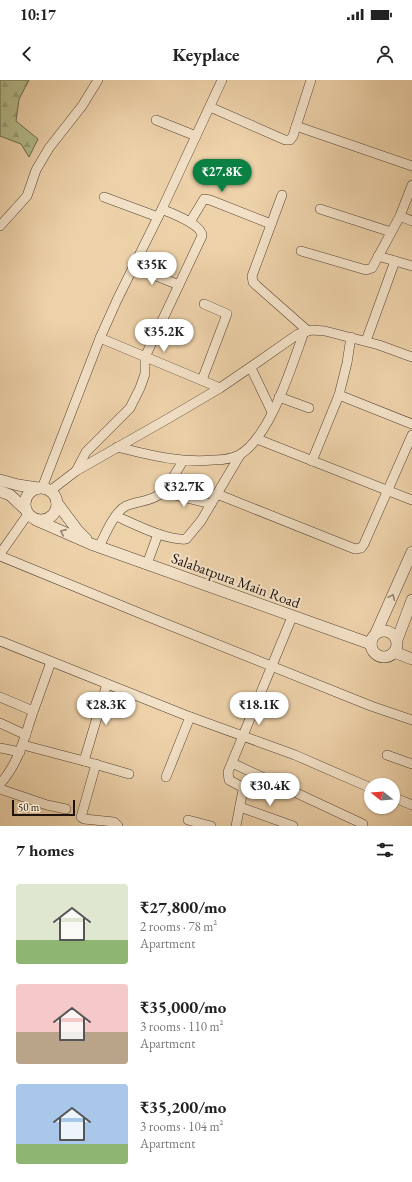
<!DOCTYPE html>
<html lang="en">
<head>
<meta charset="utf-8">
<style>
	body { margin:0; font-family:"EB Garamond",serif; background:#f2f2f2; color:#222; height:100vh; display:flex; flex-direction:column; font-size:15px; white-space:nowrap }
	* { box-sizing:border-box; margin:0 }
	p { font-size:13px; color:#767676 }
	.icon { flex:none; width:22px; height:22px; fill:none; stroke:currentColor; stroke-width:2; stroke-linecap:round; stroke-linejoin:round }
	.map { position:relative; height:746px; overflow:hidden }
	.details { display:flex; flex-direction:column; background:#fff; flex:1 }
	.details>* { flex:none }
	.needle { width:26px; rotate:287deg }
	.buttons { position:absolute; left:364px; top:698px; display:grid; gap:8px }
	.buttons a { display:grid; place-items:center; width:36px; height:36px; border-radius:50%; background:#fff; box-shadow:0 1px 3px #0004; font-size:20px }
	.scale { position:absolute; left:12px; bottom:10px; width:63px; box-sizing:border-box; padding-left:4px; border:2px solid #1f130d; border-top:0; font-size:11px; line-height:14px; white-space:nowrap; color:#1f130d; -webkit-text-stroke:3px #f3e1c7; paint-order:stroke }
	.price { position:absolute; translate:-50% -34px; padding:0 9px; border-radius:14px; background:#fff; color:#222; font-size:13px; line-height:26px; filter:drop-shadow(0 1px 2px #0008) }
	.price::after { content:''; position:absolute; left:50%; top:24px; width:12px; height:9px; margin-left:-6px; background:inherit; clip-path:polygon(0 0,100% 0,50% 100%) }
	.price.active { background:#0b8043; color:#fff }
	ul { padding:0; list-style:none }
	li { display:flex; align-items:center; gap:12px; height:100px; padding:0 16px }
	li span { display:grid; place-items:center; flex:none; width:112px; height:80px; border-radius:4px; color:#555 }
	li>.icon { margin-inline-start:auto }
	span .icon { width:48px; height:48px; fill:#fffc; stroke-width:1 }
	li b { font-size:17px }
	h2 { display:flex; justify-content:space-between; align-items:center; height:48px; padding:0 16px; font-size:17px }
	.status { display:flex; justify-content:space-between; align-items:center; height:28px; padding:0 20px; background:#fff; direction:ltr }
	.status svg { height:11px; fill:currentColor }
	header { display:flex; justify-content:space-between; align-items:center; height:52px; padding:0 16px; background:#fff; font-size:18px; font-weight:700 }
	.map>svg:first-child { display:block }
	.forest { fill:url(#forest-firs); stroke:#6a684c }
	.lines { fill:none; stroke-linecap:round; stroke-linejoin:round }
	.minor-casing { stroke:#524234; stroke-width:10 }
	.tertiary-casing { stroke:#524234; stroke-width:12 }
	.minor { stroke:#f3e1c7; stroke-width:9 }
	.tertiary { stroke:#f3e1c7; stroke-width:11 }
	.oneway { stroke:#948473 }
	.labels { text-anchor:middle; dominant-baseline:central; stroke-width:4; stroke-linejoin:round; paint-order:stroke }
	.street-label { font-size:15px; fill:#1f130d; stroke:#f3e1c7 }
</style>
</head>
<body>
<div class="status"><b>10:17</b><svg viewBox="0 0 49 12"><path d="M0 12V9h3v3zM5 12V6h3v6zM10 12V3h3v9zM15 12V0h3v12zM26 1h20v11H26zM47 4h2v5h-2z"/></svg></div>
<header><svg class="icon" aria-label="back" viewBox="0 0 24 24"><path d="M15 5l-7 7 7 7"/></svg>Keyplace<svg class="icon" aria-label="person" viewBox="0 0 24 24"><circle cx="12" cy="8" r="4"/><path d="M4 21q1-7 8-7t8 7"/></svg></header>
<div class="map">
<svg width="412" height="746" viewBox="0 0 412 746">
	<defs>
		<pattern id="forest-firs" width="22" height="20" patternUnits="userSpaceOnUse"><rect width="22" height="20" fill="#b4bc8b"/><path d="M5 1l3.5 6h-7zM16 11l3.5 6h-7z" fill="#9aa177"/></pattern>
	</defs>
	<rect width="100%" height="100%" fill="#edd1a9"/>
	<filter id="stains"><feTurbulence type="fractalNoise" baseFrequency=".005" numOctaves="4"/><feColorMatrix values="0 0 0 0 .2 0 0 0 0 .09 0 0 0 0 .02 0 0 0 .5 -.17"/></filter>
	<radialGradient id="worn" r=".72"><stop offset=".6" stop-color="#630" stop-opacity="0"/><stop offset="1" stop-color="#630" stop-opacity=".3"/></radialGradient>
	<path class="forest" d="M0 0H29L19 19 16 41 38 59 29 77 21 64 0 56Z"/>
	<g class="lines">
		<g class="minor-casing">
			<g id="minor">
				<path d="M210 27 285 60H290L293 56 311 0"/>
				<path d="M156 40 196 56"/>
				<path d="M296 46 412 86"/>
				<path d="M282 115 252 196 253 202 257 206 308 251"/>
				<path d="M104 117 158 137"/>
				<path d="M320 129 391 152"/>
				<path d="M400 136 412 141"/>
				<path d="M190 142 204 119 210 120 271 144"/>
				<path d="M0 146 27 116 36 90 49 68 82 26 98 0"/>
				<path d="M301 171 366 190 372 188 400 136 412 105"/>
				<path d="M378 176 412 186"/>
				<path d="M134 187 179 205"/>
				<path d="M100 258 220 308"/>
				<path d="M366 261 395 181"/>
				<path d="M251 288 272 332"/>
				<path d="M202 300 227 234 204 224"/>
				<path d="M339 315 412 344"/>
				<path d="M279 317 309 328"/>
				<path d="M257 359 412 420"/>
				<path d="M117 367C149 375 179 383 213 380 222 380 231 379 239 375 270 358 292 285 304 252"/>
				<path d="M312 381 339 315 347 283 351 257"/>
				<path d="M76 391 86 372 130 328 140 308 145 294V277L202 156C202 144 172 134 162 129"/>
				<path d="M42 408 100 258 117 220 162 129 222 0"/>
				<path d="M50 411 76 391 169 338 220 308 258 282 298 254 312 250 325 251 379 265 412 277"/>
				<path d="M162 412 211 424"/>
				<path d="M217 414 355 469 361 468 364 464 412 355"/>
				<path d="M116 436C134 444 167 461 186 459L201 441 240 375"/>
				<path d="M99 467C105 455 114 432 126 426 137 421 150 422 160 414 169 407 177 390 183 381"/>
				<path d="M0 474 28 434"/>
				<path d="M0 476 149 537 371 626 412 640"/>
				<path d="M147 484 158 454"/>
				<path d="M0 561 185 635 295 675 371 708"/>
				<path d="M0 617 33 631"/>
				<path d="M0 643 26 655"/>
				<path d="M23 665 84 681 129 694"/>
				<path d="M0 668 20 672"/>
				<path d="M387 675 412 684"/>
				<path d="M84 681 107 604"/>
				<path d="M232 683 363 744"/>
				<path d="M96 684 81 737 84 739 114 742 118 746"/>
				<path d="M166 697 190 637"/>
				<path d="M0 704C19 683 24 658 33 632 39 615 45 599 51 582"/>
				<path d="M0 709 47 725 66 729"/>
				<path d="M393 717 412 725"/>
				<path d="M240 727 293 746"/>
				<path d="M188 740 211 746"/>
				<path d="M236 746 243 710 242 707 229 700 228 692 292 537"/>
			</g>
		</g>
		<g class="tertiary-casing">
			<g id="tertiary">
				<path d="M0 400 18 405 38 408"/>
				<circle cx="41" cy="424" r="16"/>
				<path d="M0 411 10 415 25 429"/>
				<path d="M57 423 78 451 86 459"/>
				<path d="M36 440 91 464 371 564"/>
				<circle cx="384" cy="564" r="13"/>
				<path d="M376 553 412 472"/>
				<path d="M397 560 412 520"/>
				<path d="M394 572 412 579"/>
			</g>
		</g>
		<use href="#minor" class="minor"/>
		<use href="#tertiary" class="tertiary"/>
	</g>
	<defs><path id="oneway-chevron" d="M-2-3.5L2.5 0L-2 3.5" fill="none" stroke-width="1.6" stroke-linecap="round" stroke-linejoin="round"/></defs>
	<g class="oneway">
		<use href="#oneway-chevron" transform="translate(63 452) rotate(-156)"/>
		<use href="#oneway-chevron" transform="translate(392 517) rotate(-66)"/>
	</g>
	<g class="labels">
		<g class="street-label">
			<text transform="translate(236 500) rotate(20)">Salabatpura Main Road</text>
		</g>
	</g>
	<rect width="100%" height="100%" filter="url(#stains)"/>
	<rect width="100%" height="100%" fill="url(#worn)"/>
</svg>
<div class="buttons">
<a><svg class="needle" viewBox="-14 -14 28 28"><path d="M0-13l5 13h-10z" fill="#e53935"/><path d="M0 13l5-13h-10z" fill="#767676"/></svg></a>
</div>
<div class="scale">50 m</div>
<b class="price active" style="left:222px;top:113px">₹27.8K</b>
<b class="price" style="left:152px;top:206px">₹35K</b>
<b class="price" style="left:164px;top:273px">₹35.2K</b>
<b class="price" style="left:184px;top:428px">₹32.7K</b>
<b class="price" style="left:106px;top:646px">₹28.3K</b>
<b class="price" style="left:259px;top:646px">₹18.1K</b>
<b class="price" style="left:270px;top:727px">₹30.4K</b>
</div>
<section class="details">
<h2>7 homes<svg class="icon" aria-label="filters" viewBox="0 0 24 24"><path d="M4 7h16M4 17h16"/><circle cx="9" cy="7" r="2"/><circle cx="15" cy="17" r="2"/></svg></h2>
<ul>
<li><span style="background:linear-gradient(#dfe7d0 70%,#8fb573 0)"><svg class="icon" aria-label="home" viewBox="0 0 24 24"><path d="M3 11l9-7 9 7M6 9v11h12V9"/></svg></span><div><b>₹27,800/mo</b><p>2 rooms · 78 m²</p><p>Apartment</p></div></li>
<li><span style="background:linear-gradient(#f6c9c9 60%,#b9a48a 0)"><svg class="icon" aria-label="home" viewBox="0 0 24 24"><path d="M3 11l9-7 9 7M6 9v11h12V9"/></svg></span><div><b>₹35,000/mo</b><p>3 rooms · 110 m²</p><p>Apartment</p></div></li>
<li><span style="background:linear-gradient(#a9c7e8 75%,#8fb573 0)"><svg class="icon" aria-label="home" viewBox="0 0 24 24"><path d="M3 11l9-7 9 7M6 9v11h12V9"/></svg></span><div><b>₹35,200/mo</b><p>3 rooms · 104 m²</p><p>Apartment</p></div></li>
</ul>
</section>
</body>
</html>
